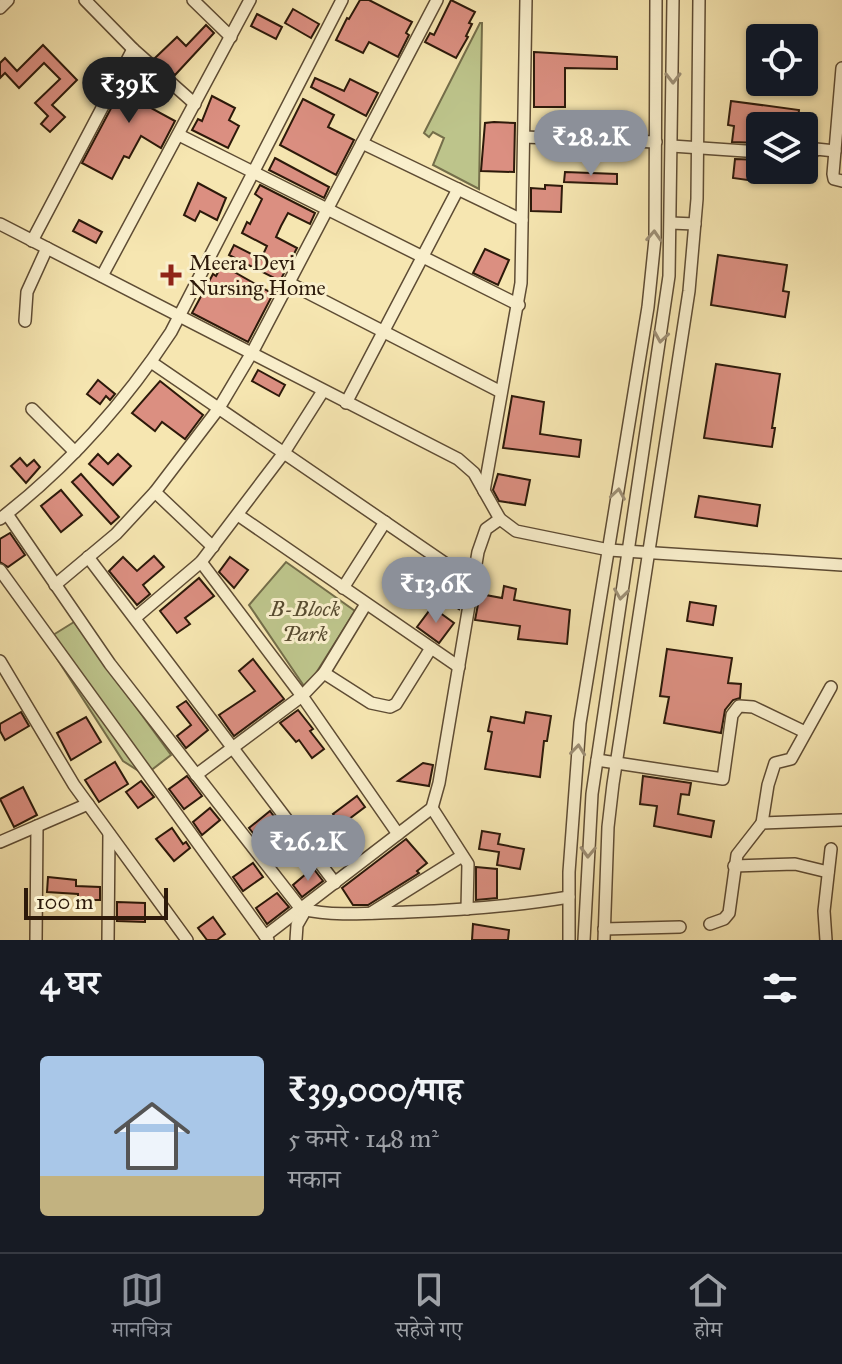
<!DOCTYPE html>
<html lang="hi">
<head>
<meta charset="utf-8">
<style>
	body { margin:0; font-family:"IM FELL Great Primer","Noto Serif Devanagari",serif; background:#20242c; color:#f1f3f6; height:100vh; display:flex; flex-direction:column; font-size:30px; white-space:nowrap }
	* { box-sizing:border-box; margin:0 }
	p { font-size:26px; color:#9ea1a6 }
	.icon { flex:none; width:44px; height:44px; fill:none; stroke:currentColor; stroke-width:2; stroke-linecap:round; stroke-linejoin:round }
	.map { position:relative; height:940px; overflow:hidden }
	.sheet { display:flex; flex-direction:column; background:#171b24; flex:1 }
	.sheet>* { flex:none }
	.controls { position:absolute; left:746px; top:24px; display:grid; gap:16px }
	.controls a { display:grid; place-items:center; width:72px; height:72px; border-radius:8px; background:#171b24; box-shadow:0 2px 6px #0004; font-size:40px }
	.scale { position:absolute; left:24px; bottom:20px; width:144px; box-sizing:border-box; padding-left:8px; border:4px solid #2c190a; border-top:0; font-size:22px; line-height:28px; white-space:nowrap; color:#2c190a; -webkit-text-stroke:6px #f9efcc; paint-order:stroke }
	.price { position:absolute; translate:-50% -68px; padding:0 18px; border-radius:28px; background:#8c9099; color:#fff; font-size:26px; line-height:52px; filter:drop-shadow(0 2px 4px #0008) }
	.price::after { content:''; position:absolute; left:50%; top:48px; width:24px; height:18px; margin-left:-12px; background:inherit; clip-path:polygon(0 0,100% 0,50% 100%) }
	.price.on { background:#222; color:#fff }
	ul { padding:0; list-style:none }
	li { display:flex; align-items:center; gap:24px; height:200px; padding:0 40px }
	li span { display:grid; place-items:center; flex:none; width:224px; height:160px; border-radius:8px; color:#555 }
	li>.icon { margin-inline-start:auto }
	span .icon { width:96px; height:96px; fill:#fffc; stroke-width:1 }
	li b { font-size:34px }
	h2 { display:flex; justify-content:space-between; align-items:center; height:96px; padding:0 40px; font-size:34px }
	.dock { display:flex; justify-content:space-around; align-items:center; height:112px; border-top:2px solid #363941; background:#171b24; font-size:22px; color:#9ea1a6 }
	.dock a { display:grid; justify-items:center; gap:4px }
	.dock .on { color:#8c9099 }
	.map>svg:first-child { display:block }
	.green { fill:#bdc48b; stroke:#746e4a; stroke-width:2 }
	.building { fill:#db8f81; stroke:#2c190a; stroke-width:2 }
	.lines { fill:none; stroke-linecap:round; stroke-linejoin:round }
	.minor-casing { stroke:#5e4c34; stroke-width:14 }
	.minor { stroke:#f9efcc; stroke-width:11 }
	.oneway { stroke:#9d8f75 }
	.poi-dot { fill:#8f2418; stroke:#f9efcc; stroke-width:3 }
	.labels { text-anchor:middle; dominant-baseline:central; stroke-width:6; stroke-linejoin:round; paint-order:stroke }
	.poi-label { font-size:22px; fill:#2c190a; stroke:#f9efcc; text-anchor:start }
	.park-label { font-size:22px; font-style:italic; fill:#584c31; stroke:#f9efcc }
</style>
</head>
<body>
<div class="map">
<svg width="842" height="940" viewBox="0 0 842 940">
	<rect width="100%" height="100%" fill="#f6e6b1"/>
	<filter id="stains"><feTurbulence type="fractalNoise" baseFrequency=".0025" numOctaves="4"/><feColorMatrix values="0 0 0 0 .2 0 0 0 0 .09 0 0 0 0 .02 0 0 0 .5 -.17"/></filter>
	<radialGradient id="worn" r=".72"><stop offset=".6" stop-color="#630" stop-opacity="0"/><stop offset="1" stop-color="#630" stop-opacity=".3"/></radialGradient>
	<g class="green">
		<path d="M480 23H482L479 189 433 165 444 138 433 132 429 137 424 133Z"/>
		<path d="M286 562 355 611 306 689 249 605Z"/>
		<path d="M74 622 171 755 145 775 123 761 45 640Z"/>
	</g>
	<g class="building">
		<path d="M360 0H369L412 22 406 33 409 35 398 57 369 42 363 53 336 40 347 18 349 19Z"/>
		<path d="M451 0 475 12 469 23 472 24 466 36 468 37 456 58 425 42 430 33 434 35Z"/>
		<path d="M293 9 319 24 311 38 285 23Z"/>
		<path d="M257 14 282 27 276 39 251 26Z"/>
		<path d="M206 25 214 33 175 75 155 58 177 37 186 46Z"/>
		<path d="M43 45 77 80 52 105 65 117 50 132 41 124 48 116 35 103 60 79 44 63 19 88 5 73 0 78V63L5 58 17 71Z"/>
		<path d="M534 52 617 57V69L565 68V107H534Z"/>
		<path d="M140 66 163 87 149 107 175 121 161 148 141 136 129 158 124 156 112 179 82 163 126 80 130 81Z"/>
		<path d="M315 78 344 91 350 79 378 93 366 116 311 87Z"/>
		<path d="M212 96 235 108 229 120 239 126 228 148 192 130 198 119 202 121Z"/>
		<path d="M303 99 334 115 328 127 354 140 336 175 280 145Z"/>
		<path d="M731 101 799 110 797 126H760V143L732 142 734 126 728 125Z"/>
		<path d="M494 122 515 123 514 172 481 171 485 123Z"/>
		<path d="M566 122H622V132L566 130Z"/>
		<path d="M275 158 329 187 324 198 269 170Z"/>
		<path d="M735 159 760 160V170H772L770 183 733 178Z"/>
		<path d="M565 172 617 174V184L564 182Z"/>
		<path d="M198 183 226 198 217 220 200 211 195 221 184 215Z"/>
		<path d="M260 185 315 213 310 224 288 213 281 226 276 237 297 248 280 281 229 255 234 245 261 259 267 246 242 233 247 222 250 224 262 199 255 194Z"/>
		<path d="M545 185 562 186 561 212 531 211V188L545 189Z"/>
		<path d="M79 220 102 232 96 243 73 231Z"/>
		<path d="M485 249 509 260 498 285 473 273Z"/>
		<path d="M718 255 787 265 783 291 789 292 785 317 711 305Z"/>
		<path d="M222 265 273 294 248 342 192 313 213 274 216 276Z"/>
		<path d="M716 364 780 374 772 428H775L772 447 704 438Z"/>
		<path d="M258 370 285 385 279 396 252 381Z"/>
		<path d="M98 380 115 394 110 400 106 396 100 404 87 394Z"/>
		<path d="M160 381 203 415 185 439 162 422 155 431 132 413Z"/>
		<path d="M512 396 544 402 540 434 581 440 579 457 503 448Z"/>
		<path d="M98 454 108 464 118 454 131 466 113 485 89 464Z"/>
		<path d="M20 458 27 466 34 460 40 467 26 483 11 466Z"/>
		<path d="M81 474 119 517 111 524 72 482Z"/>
		<path d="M498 474 530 480 525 505 499 501 493 490Z"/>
		<path d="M61 490 82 515 61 532 41 506Z"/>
		<path d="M699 496 760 505 757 526 695 517Z"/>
		<path d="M10 533 25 555 8 567 0 562V539Z"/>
		<path d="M154 556 164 567 143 585 150 594 137 605 109 571 123 557 137 571Z"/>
		<path d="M230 557 248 570 234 588 219 572Z"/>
		<path d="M199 578 214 596 185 618 190 624 177 633 160 611Z"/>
		<path d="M451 580 463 588 459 609 440 597Z"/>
		<path d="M504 586 516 589 514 600 570 610 567 644 518 639 520 626 475 620 480 594 502 598Z"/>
		<path d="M690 602 716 606 713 625 687 621Z"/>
		<path d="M432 607 454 623 439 643 417 627Z"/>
		<path d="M667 649 732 658 728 683 741 684 740 698 733 700 725 710 721 733 664 723 669 697 660 696Z"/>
		<path d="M253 659 284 699 234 736 219 715 255 691 239 671Z"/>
		<path d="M186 701 208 730 186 748 177 736 191 725 177 707Z"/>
		<path d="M298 710 313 729 310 731 324 749 312 758 299 740 296 742 280 723Z"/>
		<path d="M21 712 29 726 5 740 0 731V724Z"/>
		<path d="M526 712 551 716 547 741H544L540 777 485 769 492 732 488 731 491 717 524 723Z"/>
		<path d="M86 717 101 742 71 760 57 733Z"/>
		<path d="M115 762 128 784 99 802 85 780Z"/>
		<path d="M423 763 433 765 429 786 398 781Z"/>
		<path d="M187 776 202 796 184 809 169 789Z"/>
		<path d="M643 776 691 783 689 795 681 794 678 814 714 821 711 837 654 826 657 806 640 804Z"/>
		<path d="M141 781 154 797 138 808 126 792Z"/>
		<path d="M23 787 37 815 14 827 0 799Z"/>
		<path d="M357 796 365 807 341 825 333 814Z"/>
		<path d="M210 808 220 820 202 835 193 822Z"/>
		<path d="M270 811 278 822 257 838 249 828Z"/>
		<path d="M172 828 183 844 186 842 190 848 174 861 156 839Z"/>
		<path d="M482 831 500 834 498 844 524 849 520 869 497 865 499 852 479 849Z"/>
		<path d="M406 839 427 863 417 871 419 873 368 905H353L342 888Z"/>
		<path d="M253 863 263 877 243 891 233 877Z"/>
		<path d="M476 867 497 869V898L476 900Z"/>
		<path d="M313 868 323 881 302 897 293 885Z"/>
		<path d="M48 877 76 880V886L100 887V900H78V894L47 892Z"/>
		<path d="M277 893 289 907 267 924 256 908Z"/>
		<path d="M117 902 145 903V922L117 921Z"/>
		<path d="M213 917 225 934 217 940H207L198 928Z"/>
		<path d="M473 924 509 930 508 940H472Z"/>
	</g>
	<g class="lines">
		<g class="minor-casing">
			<g id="minor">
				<path d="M85 0 133 49 195 104"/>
				<path d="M193 0 231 37"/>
				<path d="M0 8 8 0"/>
				<path d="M842 68 833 174 834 179 842 181"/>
				<path d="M179 135 519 305"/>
				<path d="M524 137 656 142"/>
				<path d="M362 143 522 220"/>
				<path d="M672 146 760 152"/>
				<path d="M804 156H810L816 149 835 151"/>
				<path d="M671 223 695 224"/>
				<path d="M0 224 458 459 474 473 500 519 516 531 609 550 842 565"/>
				<path d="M32 241 133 49"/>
				<path d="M102 276 250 0"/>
				<path d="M289 283 501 392"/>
				<path d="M25 321 27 292 47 248"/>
				<path d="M151 362 474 583"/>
				<path d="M346 403 458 189"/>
				<path d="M32 409 75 452"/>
				<path d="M484 491 521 283 526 0"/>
				<path d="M155 492 213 547"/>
				<path d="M7 514 110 664 301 909C336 917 371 913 407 912 461 910 515 906 569 897"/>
				<path d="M238 515 459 667"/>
				<path d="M0 519C66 468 125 402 171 332L342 0"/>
				<path d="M88 557 335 883"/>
				<path d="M201 562 302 696 398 834"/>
				<path d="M0 570 268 940"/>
				<path d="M55 585 116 534 155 492 219 408 254 349 437 0"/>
				<path d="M343 588 385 522"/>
				<path d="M135 618 201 562 283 454 323 391"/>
				<path d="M0 661 74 785 187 940"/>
				<path d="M324 673 371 703 390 707 396 704 431 648"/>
				<path d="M597 760 723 779 732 715 739 706 753 707 805 732"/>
				<path d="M196 775 302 696 324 673 366 604"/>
				<path d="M432 808 468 864 467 909"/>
				<path d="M762 823 768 785 775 763 791 759 831 687"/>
				<path d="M0 842 88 804"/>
				<path d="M734 866 795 864 828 872"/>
				<path d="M371 913 462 856"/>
				<path d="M710 924 724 919 729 913 737 855 762 823 842 820"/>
				<path d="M604 929 680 927"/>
				<path d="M265 936 432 808 439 783 478 552 486 529 500 519"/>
				<path d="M36 940 37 826"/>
				<path d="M108 940 109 834"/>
				<path d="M296 940 297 925 305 911"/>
				<path d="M569 940V872L580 723 648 307 655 239 656 0"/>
				<path d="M584 940 592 794 669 276 673 0"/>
				<path d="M604 940 608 827 613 784 689 291 697 199 699 0"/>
				<path d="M826 940 824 911 831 849"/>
			</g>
		</g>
		<use href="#minor" class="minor"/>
	</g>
	<defs><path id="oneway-chevron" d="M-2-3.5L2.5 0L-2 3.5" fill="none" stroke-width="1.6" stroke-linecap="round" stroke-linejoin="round" transform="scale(2)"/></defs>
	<g class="oneway">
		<use href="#oneway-chevron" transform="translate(673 78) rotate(90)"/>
		<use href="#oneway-chevron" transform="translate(654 236) rotate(-87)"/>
		<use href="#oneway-chevron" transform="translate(661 337) rotate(99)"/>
		<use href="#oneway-chevron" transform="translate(618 494) rotate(-81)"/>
		<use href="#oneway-chevron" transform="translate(621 594) rotate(98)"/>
		<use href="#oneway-chevron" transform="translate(578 750) rotate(-84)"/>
		<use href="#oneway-chevron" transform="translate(588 852) rotate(92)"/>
	</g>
	<path class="poi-dot" d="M167 263h8v8h8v8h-8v8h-8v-8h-8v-8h8z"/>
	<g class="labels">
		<g class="poi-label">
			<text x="189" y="262">Meera Devi<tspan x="189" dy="25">Nursing Home</tspan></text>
		</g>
		<g class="park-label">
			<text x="305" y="608">B-Block<tspan x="305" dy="25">Park</tspan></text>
		</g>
	</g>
	<rect width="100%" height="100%" filter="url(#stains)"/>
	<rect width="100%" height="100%" fill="url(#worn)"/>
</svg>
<div class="controls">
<a><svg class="icon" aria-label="locate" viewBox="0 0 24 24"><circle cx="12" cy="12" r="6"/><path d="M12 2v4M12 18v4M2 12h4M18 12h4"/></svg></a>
<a><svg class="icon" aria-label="layers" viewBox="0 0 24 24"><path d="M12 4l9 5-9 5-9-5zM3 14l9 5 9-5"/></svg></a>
</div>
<div class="scale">100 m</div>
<b class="price on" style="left:129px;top:125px">₹39K</b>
<b class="price" style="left:591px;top:178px">₹28.2K</b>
<b class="price" style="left:436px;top:625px">₹13.6K</b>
<b class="price" style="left:308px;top:883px">₹26.2K</b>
</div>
<section class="sheet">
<h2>4 घर<svg class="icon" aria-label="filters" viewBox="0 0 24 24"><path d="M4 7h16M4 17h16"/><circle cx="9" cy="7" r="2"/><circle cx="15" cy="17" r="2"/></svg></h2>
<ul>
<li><span style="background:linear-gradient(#a9c7e8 75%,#c2b280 0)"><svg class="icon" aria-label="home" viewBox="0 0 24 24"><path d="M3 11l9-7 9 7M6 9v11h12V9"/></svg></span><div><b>₹39,000/माह</b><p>5 कमरे · 148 m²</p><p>मकान</p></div></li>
</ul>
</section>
<nav class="dock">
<a class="on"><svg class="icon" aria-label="map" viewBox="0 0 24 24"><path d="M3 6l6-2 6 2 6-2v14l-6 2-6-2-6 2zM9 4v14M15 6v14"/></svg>मानचित्र</a>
<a><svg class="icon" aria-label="saved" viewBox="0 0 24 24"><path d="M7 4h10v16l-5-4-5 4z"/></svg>सहेजे गए</a>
<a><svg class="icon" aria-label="home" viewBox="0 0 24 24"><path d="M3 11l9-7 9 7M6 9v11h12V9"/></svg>होम</a>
</nav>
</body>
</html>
